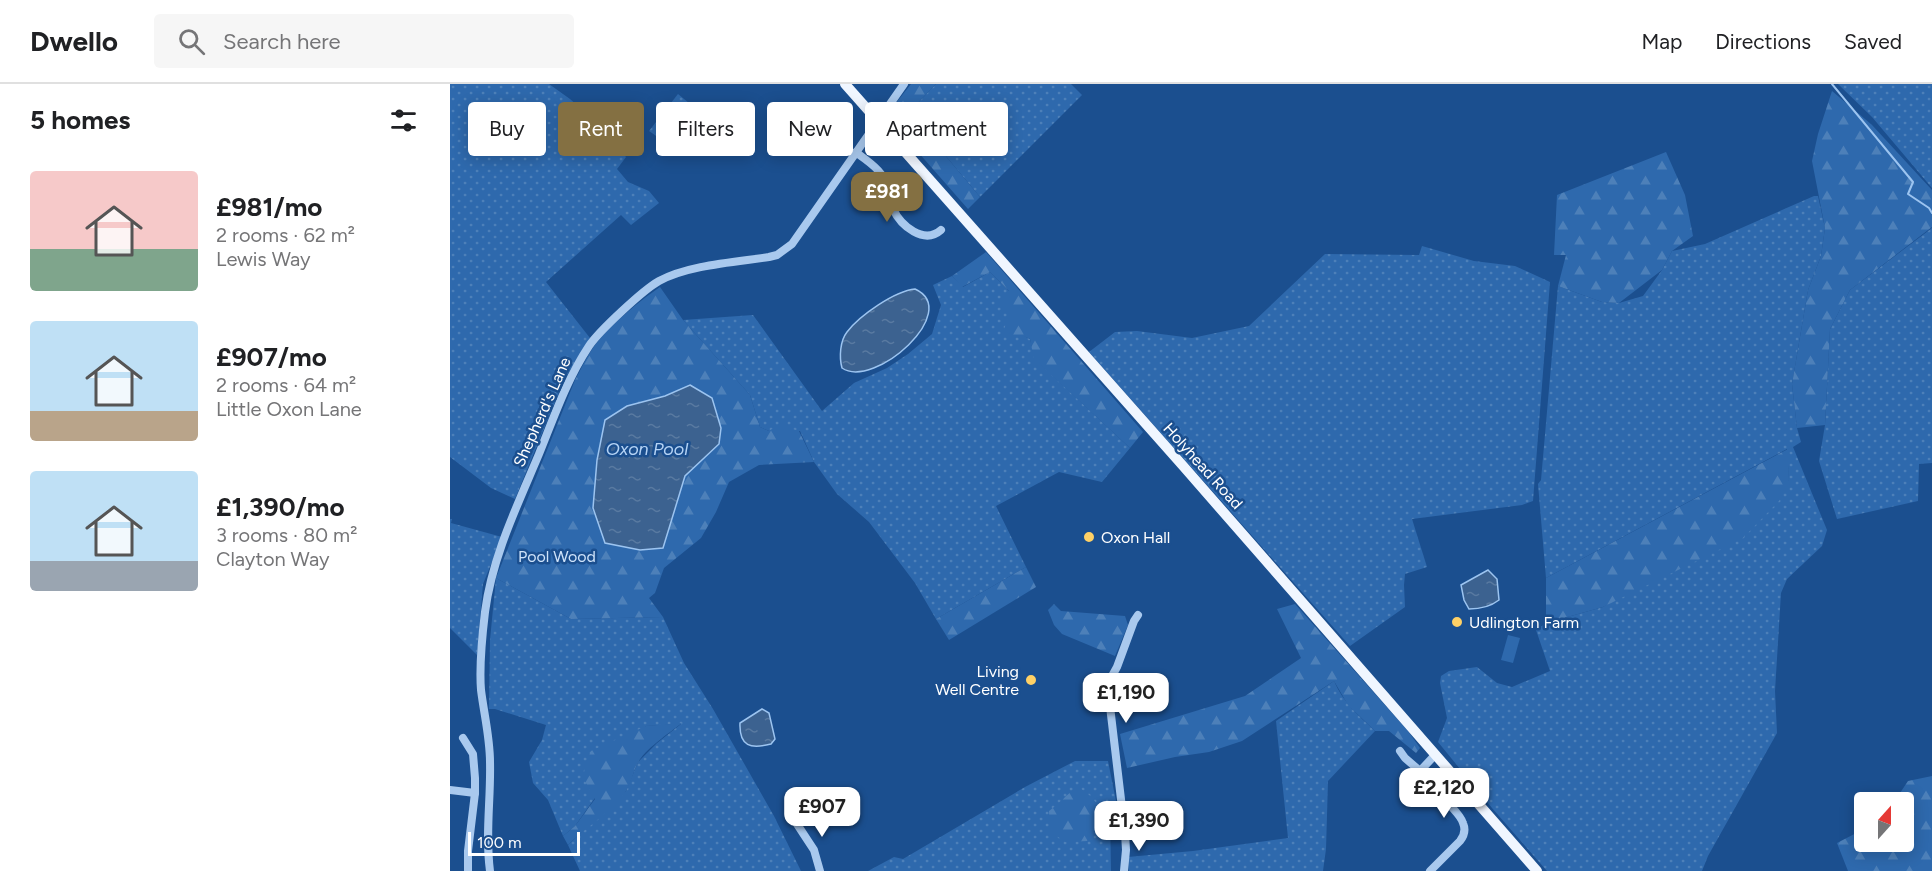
<!DOCTYPE html>
<html lang="en">
<head>
<meta charset="utf-8">
<style>
	body { margin:0; font-family:Figtree,sans-serif; background:#f6f6f6; color:#202124; height:100vh; display:flex; flex-direction:column; font-size:22px; white-space:nowrap }
	* { box-sizing:border-box; margin:0 }
	p { font-size:20px; color:#757577 }
	.icon { flex:none; width:33px; height:33px; fill:none; stroke:currentColor; stroke-width:2; stroke-linecap:round; stroke-linejoin:round }
	.map { position:relative; flex:1; overflow:hidden }
	.side { display:flex; flex-direction:column; background:#fff; width:450px }
	.side>* { flex:none }
	.guide { position:absolute; left:18px; top:18px; width:570px; height:54px; display:flex; gap:12px }
	.needle { width:39px; rotate:21deg }
	.buttons { position:absolute; left:1404px; top:708px; display:grid; gap:12px }
	.buttons a { display:grid; place-items:center; width:60px; height:60px; border-radius:6px; background:#fff; box-shadow:0 3px 15px #0003; font-size:30px }
	.scale { position:absolute; left:18px; bottom:15px; width:112px; box-sizing:border-box; padding-left:6px; border:3px solid #fff; border-top:0; font-size:16px; line-height:21px; white-space:nowrap; color:#fff; -webkit-text-stroke:4px #1b4f8f; paint-order:stroke }
	.price { position:absolute; translate:-50% -51px; padding:0 14px; border-radius:12px; background:#fff; color:#222; font-size:20px; line-height:39px; filter:drop-shadow(0 2px 3px #0008) }
	.price::after { content:''; position:absolute; left:50%; top:36px; width:18px; height:14px; margin-left:-9px; background:inherit; clip-path:polygon(0 0,100% 0,50% 100%) }
	.price.on { background:#847042; color:#fff }
	ul { padding:0; list-style:none }
	li { display:flex; align-items:center; gap:18px; height:150px; padding:0 30px }
	li span { display:grid; place-items:center; flex:none; width:168px; height:120px; border-radius:6px; color:#555 }
	li>.icon { margin-inline-start:auto }
	span .icon { width:72px; height:72px; fill:#fffc; stroke-width:1 }
	li b { font-size:26px }
	h2 { display:flex; justify-content:space-between; align-items:center; height:72px; padding:0 30px; font-size:26px }
	.tag { padding:0 21px; border-radius:6px; background:#fff; box-shadow:0 3px 15px #0003; font-size:21px; line-height:54px }
	.tag.on { background:#847042; color:#fff }
	header { display:flex; align-items:center; gap:36px; box-sizing:border-box; height:84px; padding:0 30px; background:#fff; border-bottom:2px solid #e0e0e0 }
	header strong { font-size:28px }
	nav { display:flex; gap:33px; margin-inline-start:auto; font-size:21px }
	.search { width:420px; height:54px; background:#f6f6f6; display:flex; align-items:center; gap:15px; box-sizing:border-box; padding:0 21px; border-radius:6px; color:#757577; font-size:22px }
	main { display:flex; flex:1; min-height:0 }
	.map>svg:first-child { display:block }
	.grass { fill:url(#grass-dots) }
	.forest { fill:url(#forest-firs); fill-rule:evenodd }
	.park { fill:#2e69ad }
	.water { fill:url(#water-ripples); stroke:#9cc4f0; stroke-width:1.5 }
	.lines { fill:none; stroke-linecap:round; stroke-linejoin:round }
	.stream { stroke:#9cc4f0; stroke-width:2 }
	.minor { stroke:#a9c9ee; stroke-width:8 }
	.major { stroke:#f0f6ff; stroke-width:10 }
	.poi-dot { fill:#ffd166; stroke:#1b4f8f; stroke-width:2 }
	.labels { text-anchor:middle; dominant-baseline:central; stroke-width:5; stroke-linejoin:round; paint-order:stroke }
	.street-label { font-size:16px; fill:#fff; stroke:#1b4f8f }
	.poi-label { font-size:16px; fill:#fff; stroke:#1b4f8f; text-anchor:start }
	.park-label { font-size:16px; fill:#cfe3fa; stroke:#1b4f8f }
	.water-label { font-size:18px; font-style:italic; fill:#b5d3f5; stroke:#1b4f8f }
</style>
</head>
<body>
<header>
<strong>Dwello</strong>
<div class="search"><svg class="icon" aria-label="search" viewBox="0 0 24 24"><circle cx="10" cy="10" r="6"/><path d="M15 15l6 6"/></svg>Search here</div>
<nav><a>Map</a><a>Directions</a><a>Saved</a></nav>
</header>
<main>
<section class="side">
<h2>5 homes<svg class="icon" aria-label="filters" viewBox="0 0 24 24"><path d="M4 7h16M4 17h16"/><circle cx="9" cy="7" r="2"/><circle cx="15" cy="17" r="2"/></svg></h2>
<ul>
<li><span style="background:linear-gradient(#f6c9c9 65%,#7fa58c 0)"><svg class="icon" aria-label="home" viewBox="0 0 24 24"><path d="M3 11l9-7 9 7M6 9v11h12V9"/></svg></span><div><b>£981/mo</b><p>2 rooms · 62 m²</p><p>Lewis Way</p></div></li>
<li><span style="background:linear-gradient(#bfe0f5 75%,#b9a48a 0)"><svg class="icon" aria-label="home" viewBox="0 0 24 24"><path d="M3 11l9-7 9 7M6 9v11h12V9"/></svg></span><div><b>£907/mo</b><p>2 rooms · 64 m²</p><p>Little Oxon Lane</p></div></li>
<li><span style="background:linear-gradient(#bfe0f5 75%,#9aa5b1 0)"><svg class="icon" aria-label="home" viewBox="0 0 24 24"><path d="M3 11l9-7 9 7M6 9v11h12V9"/></svg></span><div><b>£1,390/mo</b><p>3 rooms · 80 m²</p><p>Clayton Way</p></div></li>
</ul>
</section>
<div class="map">
<svg width="1482" height="787" viewBox="0 0 1482 787">
	<defs>
		<pattern id="grass-dots" width="8" height="8" patternUnits="userSpaceOnUse" patternTransform="scale(1.5)"><rect width="8" height="8" fill="#2e69ad"/><path d="M2 2h.1M6 6h.1" fill="none" stroke="#4d80b9" stroke-width="1.8" stroke-linecap="round"/></pattern>
		<pattern id="forest-firs" width="22" height="20" patternUnits="userSpaceOnUse" patternTransform="scale(1.5)"><rect width="22" height="20" fill="#2e69ad"/><path d="M5 1l3.5 6h-7zM16 11l3.5 6h-7z" fill="#4d80b9"/></pattern>
		<pattern id="water-ripples" width="26" height="14" patternUnits="userSpaceOnUse" patternTransform="scale(1.5)"><rect width="26" height="14" fill="#3c6290"/><path d="M2 4q2-2 4 0t4 0M15 11q2-2 4 0t4 0" fill="none" stroke="#597aa1"/></pattern>
	</defs>
	<rect width="100%" height="100%" fill="#1b4f8f"/>
	<g class="grass">
		<path d="M0 0H99L120 15 147 39 176 73 167 85 178 98 199 107 209 119 181 141 171 131 96 198 140 254 114 296 65 415 41 404 0 373Z"/>
		<path d="M486 0H621L632 11 530 113 459 28Z"/>
		<path d="M1388 0H1482V104L1422 33Z"/>
		<path d="M228 10 262 38 232 70 199 47Z"/>
		<path d="M1364 112H1368L1375 144 1371 172 1358 206 1342 300 1347 344 1351 358 1343 363 1377 446 1372 462 1337 495 1331 509 1325 607 1327 649 1258 772 1252 787H1097L1042 724 988 658 997 634 990 599 991 592 999 587 1027 583 1047 599 1062 603 1100 587 1086 546 1096 539 1153 523 1339 396 1337 365 1096 494 1088 400 1091 396 1108 202 1152 218 1169 219 1193 212 1212 186 1222 167 1255 160Z"/>
		<path d="M1482 144V379L1469 380 1468 417 1387 435 1369 377 1375 341 1380 245 1400 206Z"/>
		<path d="M972 162 1024 177 1065 182 1100 198 1083 417 1072 421 962 435 977 483 955 490 954 501 955 523 900 562 639 268 665 248 687 247 742 254 799 242 875 170 969 171Z"/>
		<path d="M540 188 559 207C559 228 559 245 580 255L585 275 680 364 652 398 609 388 546 422 576 483 486 535 465 499 419 438 387 410 364 378 350 347H319L310 343 300 311 233 236 303 231 372 327 404 299 437 284 458 270 482 250 491 221 483 201 502 192 513 203Z"/>
		<path d="M0 435H2L1 439 52 453 33 500 27 571 0 544Z"/>
		<path d="M46 494 121 535 213 533 234 579 263 625 324 732 351 787H130L118 761 176 707 188 678 207 659 231 640 196 642 125 742 113 752 98 716 83 699 79 678 92 656 96 641 45 625H39L40 556Z"/>
		<path d="M884 597C893 618 908 631 925 647L878 697 876 765 873 787H679L678 773 743 767 838 754 826 637Z"/>
		<path d="M625 677H658L667 722 660 731 661 787H418L444 773 453 775 575 703Z"/>
	</g>
	<g class="forest">
		<path d="M461 0H486L459 28 530 113 518 125 439 35 438 29Z"/>
		<path d="M1382 7 1422 41 1482 106V143L1400 206 1380 245 1375 341 1347 344 1342 300 1358 206 1371 172 1375 144 1362 77 1368 50Z"/>
		<path d="M1216 68 1235 111 1243 152 1222 167 1212 186 1169 219 1152 218 1108 202 1116 171H1104L1107 111Z"/>
		<path d="M536 168 693 348 680 364 584 275 580 255 571 251 561 254 554 245 559 232 548 221 559 207 540 188 512 203 502 192Z"/>
		<path d="M210 203 233 236 300 311 310 343 319 347 328 341 349 347 364 378 309 381 279 398 266 428 251 454 214 484 205 509 199 514 213 533 121 535 46 494 125 296C130 287 135 276 141 267 155 245 188 218 210 203ZM240 301 269 360 235 392 213 464 177 322 215 312Z"/>
		<path d="M1338 365 1339 396 1329 417 1293 454 1153 523 1096 539V494Z"/>
		<path d="M576 483 586 503 499 556 486 535Z"/>
		<path d="M604 520 611 527 675 532 678 541 665 572 612 550 604 541 598 526Z"/>
		<path d="M845 520 958 647 970 664 966 669 939 647H925L898 621 884 597 792 657 759 668 725 673 677 684 670 650 795 612 851 574 827 525Z"/>
		<path d="M232 639C218 650 195 665 187 680 183 689 181 699 176 707 165 725 134 745 118 761L113 752 125 742 145 715C131 691 131 693 141 667L196 642Z"/>
		<path d="M1482 692V787H1398L1387 759 1414 745V758H1454V718H1444L1458 697Z"/>
		<path d="M627 703C642 710 648 720 655 735L650 743 637 757 616 758 600 748 599 727C609 720 616 711 627 703Z"/>
	</g>
	<path class="park" d="M1058 551 1070 554 1063 579 1051 576Z"/>
	<g class="water">
		<path d="M465 205C513 227 424 306 392 284 389 273 390 257 397 248 410 231 445 207 465 205Z"/>
		<path d="M240 301 262 314 271 344 269 360 235 392 213 464 190 466 155 459 143 424 147 376 155 336 177 322 215 312Z"/>
		<path d="M1038 486 1047 495 1049 516C1040 523 1030 525 1019 525L1014 516 1011 501Z"/>
		<path d="M312 625 319 629 325 655 321 660C301 665 289 663 290 639Z"/>
	</g>
	<g class="lines">
		<path class="stream" d="M1382 0 1463 98 1458 110 1479 124 1482 129"/>
		<g class="minor">
			<path d="M406 68C414 75 425 81 431 90 438 101 437 114 443 125 451 142 474 161 491 146"/>
			<path d="M13 654 23 670 25 694V709L18 767V787"/>
			<path d="M950 667 955 674 970 687 985 671"/>
			<path d="M970 687 973 695C982 704 1010 728 1013 739 1016 746 1014 752 1010 757L980 787"/>
			<path d="M0 706 25 709"/>
			<path d="M343 734 364 766 370 787"/>
			<path d="M40 787C35 750 41 715 40 678 40 654 34 630 31 606 29 581 32 553 35 528 42 473 68 420 89 370 104 333 117 295 139 262 149 247 193 206 209 197 238 181 286 178 319 173L327 171 342 160 454 0"/>
			<path d="M674 787 676 766 675 749 659 614 662 592 667 583 684 537 688 531"/>
		</g>
		<path class="major" d="M395 0 734 383 1087 787"/>
	</g>
	<g class="poi-dot">
		<circle cx="639" cy="453" r="6"/>
		<circle cx="1007" cy="538" r="6"/>
		<circle cx="581" cy="596" r="6"/>
	</g>
	<g class="labels">
		<g class="street-label">
			<text transform="translate(92 328) rotate(-66)">Shepherd's Lane</text>
			<text transform="translate(753 382) rotate(48)">Holyhead Road</text>
		</g>
		<g class="poi-label">
			<text x="651" y="453">Oxon Hall</text>
			<text x="1019" y="538">Udlington Farm</text>
			<text x="569" y="587" text-anchor="end">Living<tspan x="569" dy="18">Well Centre</tspan></text>
		</g>
		<g class="park-label">
			<text x="107" y="472">Pool Wood</text>
		</g>
		<g class="water-label">
			<text x="197" y="365">Oxon Pool</text>
		</g>
	</g>
</svg>
<div class="buttons">
<a><svg class="needle" viewBox="-14 -14 28 28"><path d="M0-13l5 13h-10z" fill="#e53935"/><path d="M0 13l5-13h-10z" fill="#757577"/></svg></a>
</div>
<div class="scale">100 m</div>
<b class="price on" style="left:437px;top:139px">£981</b>
<b class="price" style="left:676px;top:640px">£1,190</b>
<b class="price" style="left:994px;top:735px">£2,120</b>
<b class="price" style="left:372px;top:754px">£907</b>
<b class="price" style="left:689px;top:768px">£1,390</b>
<div class="guide">
<a class="tag">Buy</a>
<a class="tag on">Rent</a>
<a class="tag">Filters</a>
<a class="tag">New</a>
<a class="tag">Apartment</a>
</div>
</div>
</main>
</body>
</html>
